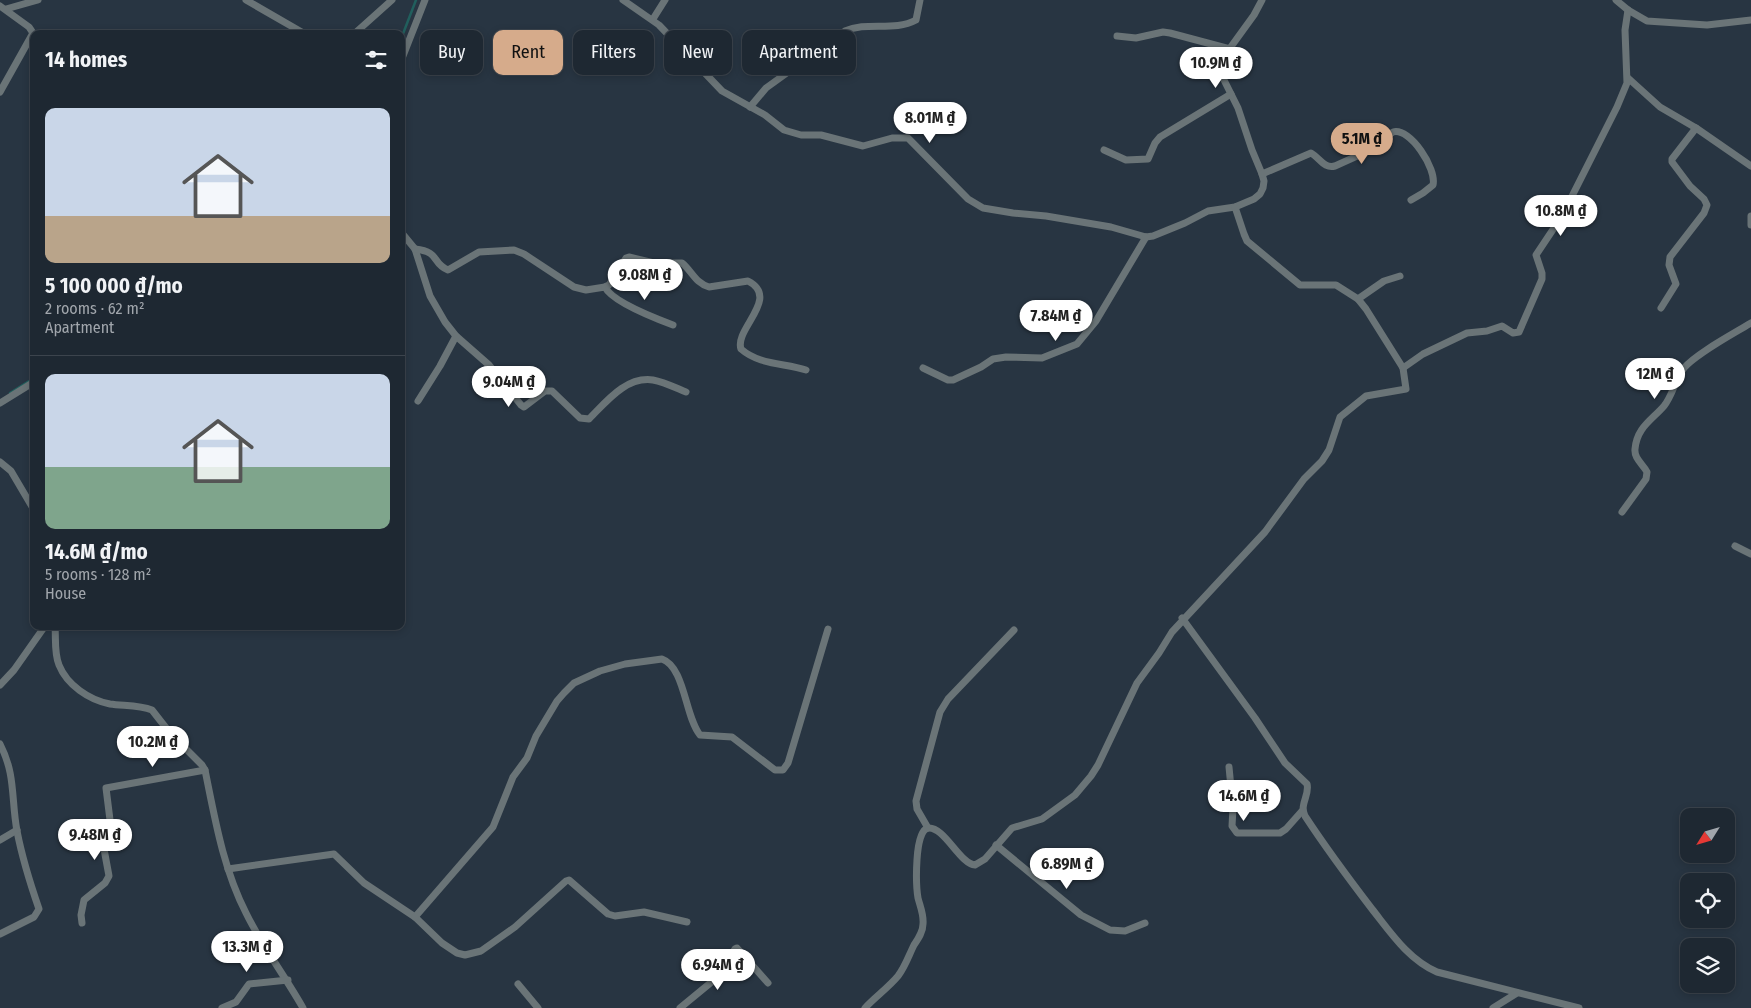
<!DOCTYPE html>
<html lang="en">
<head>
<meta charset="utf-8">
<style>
	body { margin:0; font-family:"Fira Sans Condensed",sans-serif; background:#2b343e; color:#f1f3f6; height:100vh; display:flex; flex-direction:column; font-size:19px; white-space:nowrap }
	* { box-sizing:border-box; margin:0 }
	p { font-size:16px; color:#a1a6ac }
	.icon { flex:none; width:28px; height:28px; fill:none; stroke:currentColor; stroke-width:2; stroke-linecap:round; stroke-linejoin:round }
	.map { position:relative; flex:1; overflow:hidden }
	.side { position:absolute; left:30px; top:30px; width:375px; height:600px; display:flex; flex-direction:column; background:#1e2832; border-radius:10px; box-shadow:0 2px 8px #0003,0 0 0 1px #3c444d }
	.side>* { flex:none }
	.guide { position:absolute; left:420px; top:30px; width:475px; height:45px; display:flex; gap:10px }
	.needle { width:32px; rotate:233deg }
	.tools { position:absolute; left:1680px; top:808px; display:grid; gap:10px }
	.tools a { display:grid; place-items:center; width:55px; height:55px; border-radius:10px; background:#1e2832; box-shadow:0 2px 8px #0003,0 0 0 1px #3c444d; font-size:25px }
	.price { position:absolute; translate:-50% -42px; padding:0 11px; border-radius:18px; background:#fff; color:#222; font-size:16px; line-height:32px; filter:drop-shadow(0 1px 2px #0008) }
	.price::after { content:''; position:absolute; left:50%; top:30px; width:15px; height:11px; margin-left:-8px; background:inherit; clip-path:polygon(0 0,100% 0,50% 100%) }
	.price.current { background:#d6ab8b; color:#111 }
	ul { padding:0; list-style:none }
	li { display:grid; align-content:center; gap:10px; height:265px; padding:0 15px }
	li+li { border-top:1px solid #3c444d }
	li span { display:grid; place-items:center; height:155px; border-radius:10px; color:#555 }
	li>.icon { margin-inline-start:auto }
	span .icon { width:90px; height:90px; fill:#fffc; stroke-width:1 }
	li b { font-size:21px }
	h2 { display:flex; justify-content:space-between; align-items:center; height:60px; padding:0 15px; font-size:21px }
	.tag { padding:0 18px; border-radius:10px; background:#1e2832; box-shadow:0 2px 8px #0003,0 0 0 1px #3c444d; font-size:18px; line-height:45px }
	.tag.current { background:#d6ab8b; color:#111 }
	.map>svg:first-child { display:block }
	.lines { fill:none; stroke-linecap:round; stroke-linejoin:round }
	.stream { stroke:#215f5d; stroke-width:2.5 }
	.street { stroke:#6a7477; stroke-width:7 }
</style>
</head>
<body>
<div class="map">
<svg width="1751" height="1008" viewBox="0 0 1751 1008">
	<rect width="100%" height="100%" fill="#283542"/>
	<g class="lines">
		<g class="stream">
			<path d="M401 39 416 0"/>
			<path d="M10 393 34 378"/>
		</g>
		<g class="street">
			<path d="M246 0 305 34"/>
			<path d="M623 0 659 25 722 91 765 115 784 130 801 135H821L863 146 892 138H908L968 199 983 208 1013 213 1046 216 1111 227 1146 237 1153 236 1185 223 1208 211 1235 207 1254 199 1260 194 1263 188 1264 181 1262 174 1252 150 1238 108 1224 80 1221 70 1222 62 1225 55 1254 15 1262 0"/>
			<path d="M1616 0 1628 10 1647 21 1707 25 1751 20"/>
			<path d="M0 6 29 27 33 33 0 92"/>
			<path d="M6 9 38 0"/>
			<path d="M653 19 665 0"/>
			<path d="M354 34 392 0"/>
			<path d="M1117 36 1136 38 1163 32 1170 33 1230 49"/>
			<path d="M401 61 425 0"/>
			<path d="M1628 78 1660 107 1696 128 1751 166"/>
			<path d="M750 107 766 88 845 31C867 21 894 32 916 20L920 0"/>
			<path d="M1104 150 1126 160 1148 159 1155 143 1160 137 1231 94"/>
			<path d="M1262 174 1311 153C1320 158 1324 169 1335 166L1366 152 1393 132C1410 127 1437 169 1433 185L1423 193 1411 200"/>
			<path d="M1751 216V225"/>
			<path d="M401 232 415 249 430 296 445 322 456 336 489 365 521 405 524 407 545 391H552L580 418 589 419C606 402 626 376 653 380 664 382 676 388 686 392"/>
			<path d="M415 249C441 252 431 263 448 270L479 252 514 250 524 254 574 287 586 290 605 287 609 285 626 258 629 257 654 263H682C692 271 695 283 709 287L748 281C781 298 734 329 741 349 759 365 785 363 806 370"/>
			<path d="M605 287C612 302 657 319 673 325"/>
			<path d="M1358 299 1384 281 1400 276"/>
			<path d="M1661 308 1676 284 1669 265 1670 257 1704 213 1707 205 1704 199 1690 186 1672 162V159L1696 128"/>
			<path d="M923 368 948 380H953L981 367 993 359 1006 357 1042 358 1077 344 1096 321 1146 237"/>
			<path d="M1403 368 1423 354 1467 333 1487 331 1502 326 1513 333 1519 332 1542 279V273L1536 255 1562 216 1617 107 1627 83 1625 30 1628 10"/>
			<path d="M418 401 440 366 456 336"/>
			<path d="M0 403 34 382"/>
			<path d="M0 462 11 471 34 510"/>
			<path d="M1622 512 1646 479 1647 472C1643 464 1634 459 1635 449 1637 427 1652 420 1664 406 1673 395 1675 379 1684 368 1697 353 1733 334 1751 323"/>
			<path d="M1735 546 1751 554"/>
			<path d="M1182 618 1255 718 1285 763 1307 784C1310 795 1299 804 1305 816 1326 848 1349 879 1372 909 1391 933 1408 959 1437 972L1579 1008"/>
			<path d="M55 626C56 639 54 653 59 665 67 685 89 700 110 704 123 706 139 705 152 710L170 733 202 765 205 770C215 819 223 868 246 913 262 946 285 976 303 1008"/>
			<path d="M0 685 14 670 45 626"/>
			<path d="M0 744C16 775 11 799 17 831 22 857 30 883 39 909L34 917 0 934"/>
			<path d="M1229 767 1233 808 1232 826 1237 833H1280L1286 829 1302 811"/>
			<path d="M928 828 917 809 916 801 940 712 948 699 1014 630"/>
			<path d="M0 840 17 830"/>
			<path d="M996 845 1081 915 1110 930 1125 931 1145 923"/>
			<path d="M228 869 334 854 364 883 415 917 442 943 457 953 465 955 481 951 515 927 566 881 569 880 608 914 615 916 644 912 687 922"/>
			<path d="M415 917 493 827 513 777 527 758 536 736 557 701 564 693 574 683 600 671 625 664 662 659C685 667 685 717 700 735L732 737 775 770H783L788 763 828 629"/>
			<path d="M82 923 81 915 84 900 105 883 109 876 104 849 111 828 106 788 205 770"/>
			<path d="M518 984 538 1008"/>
			<path d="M222 1008 236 1002 249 984 288 980"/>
			<path d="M680 1008 714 980 735 949 737 948 768 983"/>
			<path d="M865 1008C875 997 888 988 898 976 905 967 909 955 914 945 918 939 923 932 923 924 924 915 920 906 918 898 916 886 914 831 928 828 944 826 960 864 975 865L985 859 1012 828 1042 819 1075 795 1091 776 1098 765 1137 683 1159 653 1172 632 1265 532 1304 479 1322 461 1329 450 1340 417 1366 396 1406 389 1403 368 1366 309 1358 299 1336 285H1300L1247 241 1244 234 1235 207"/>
			<path d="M1493 1008 1517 993"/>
		</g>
	</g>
</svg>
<div class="tools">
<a><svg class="needle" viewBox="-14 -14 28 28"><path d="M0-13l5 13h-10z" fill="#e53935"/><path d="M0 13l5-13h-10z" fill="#a1a6ac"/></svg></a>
<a><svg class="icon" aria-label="locate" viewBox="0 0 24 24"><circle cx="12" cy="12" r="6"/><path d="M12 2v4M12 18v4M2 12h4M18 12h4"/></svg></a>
<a><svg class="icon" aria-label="layers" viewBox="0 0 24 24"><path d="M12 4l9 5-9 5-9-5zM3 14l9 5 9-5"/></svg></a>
</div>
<b class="price" style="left:1216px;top:89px">10.9M ₫</b>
<b class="price" style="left:930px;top:144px">8.01M ₫</b>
<b class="price current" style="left:1362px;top:165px">5.1M ₫</b>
<b class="price" style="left:1561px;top:237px">10.8M ₫</b>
<b class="price" style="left:645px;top:301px">9.08M ₫</b>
<b class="price" style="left:1056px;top:342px">7.84M ₫</b>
<b class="price" style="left:1655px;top:400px">12M ₫</b>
<b class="price" style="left:509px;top:408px">9.04M ₫</b>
<b class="price" style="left:153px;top:768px">10.2M ₫</b>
<b class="price" style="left:1244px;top:822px">14.6M ₫</b>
<b class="price" style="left:95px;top:861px">9.48M ₫</b>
<b class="price" style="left:1067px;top:890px">6.89M ₫</b>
<b class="price" style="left:247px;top:973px">13.3M ₫</b>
<b class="price" style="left:718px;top:991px">6.94M ₫</b>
<div class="guide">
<a class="tag">Buy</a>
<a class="tag current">Rent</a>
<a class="tag">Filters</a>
<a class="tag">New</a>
<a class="tag">Apartment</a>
</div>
<section class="side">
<h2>14 homes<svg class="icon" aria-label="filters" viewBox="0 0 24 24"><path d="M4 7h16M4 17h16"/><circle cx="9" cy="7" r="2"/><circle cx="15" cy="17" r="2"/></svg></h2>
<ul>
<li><span style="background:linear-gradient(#c9d6e8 70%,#b9a48a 0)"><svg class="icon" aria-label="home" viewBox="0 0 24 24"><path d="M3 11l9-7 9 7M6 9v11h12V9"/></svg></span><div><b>5 100 000 ₫/mo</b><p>2 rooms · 62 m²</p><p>Apartment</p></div></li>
<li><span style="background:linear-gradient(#c9d6e8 60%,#7fa58c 0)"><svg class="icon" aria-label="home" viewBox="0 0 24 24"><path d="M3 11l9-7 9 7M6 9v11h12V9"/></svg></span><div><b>14.6M ₫/mo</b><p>5 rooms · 128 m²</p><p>House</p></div></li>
</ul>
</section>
</div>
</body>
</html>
